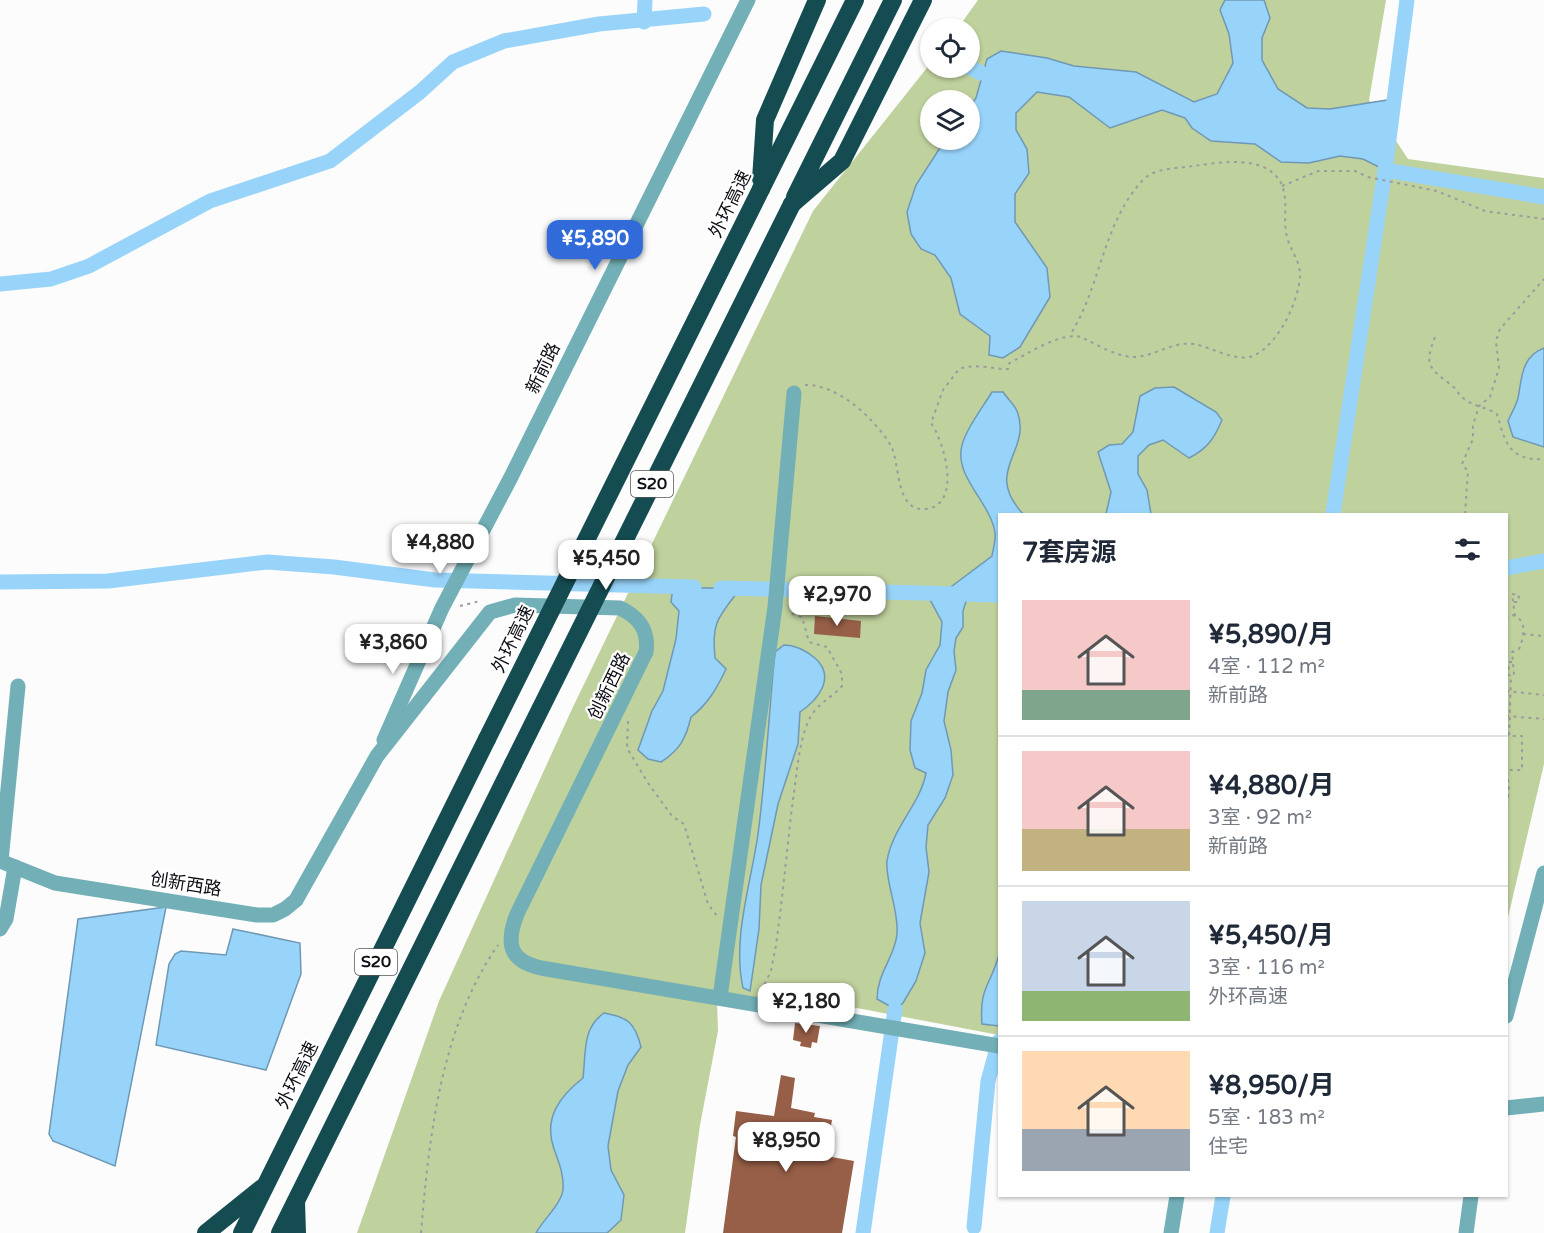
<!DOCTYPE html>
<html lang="zh">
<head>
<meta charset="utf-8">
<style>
	body { margin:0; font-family:"Varela Round","Noto Sans SC",sans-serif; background:#f2f2f3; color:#1f2937; height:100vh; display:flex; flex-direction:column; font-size:22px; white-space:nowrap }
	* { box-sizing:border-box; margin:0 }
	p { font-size:20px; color:#747a83 }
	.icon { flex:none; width:33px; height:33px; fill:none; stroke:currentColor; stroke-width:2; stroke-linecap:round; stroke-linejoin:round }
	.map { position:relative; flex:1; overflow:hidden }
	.side { position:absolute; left:998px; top:513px; width:510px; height:684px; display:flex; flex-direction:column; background:#fff; border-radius:0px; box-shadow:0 2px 4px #0004 }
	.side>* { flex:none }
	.controls { position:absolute; left:920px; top:18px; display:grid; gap:12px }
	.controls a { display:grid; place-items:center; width:60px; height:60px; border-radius:50%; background:#fff; box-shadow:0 2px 4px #0004; font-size:30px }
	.price { position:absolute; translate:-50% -51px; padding:0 14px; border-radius:12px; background:#fff; color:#222; font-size:20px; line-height:39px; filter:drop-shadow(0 2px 3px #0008) }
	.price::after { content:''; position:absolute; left:50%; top:36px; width:18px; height:14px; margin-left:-9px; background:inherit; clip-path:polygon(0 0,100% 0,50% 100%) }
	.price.selected { background:#316bd9; color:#fff }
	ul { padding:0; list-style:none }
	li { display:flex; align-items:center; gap:18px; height:150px; padding:0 24px }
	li+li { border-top:2px solid #e0e1e3 }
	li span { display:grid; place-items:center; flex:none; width:168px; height:120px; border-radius:0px; color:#555 }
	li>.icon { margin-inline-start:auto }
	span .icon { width:72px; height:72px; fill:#fffc; stroke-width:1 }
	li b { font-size:26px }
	h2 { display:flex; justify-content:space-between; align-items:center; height:72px; padding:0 24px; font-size:26px }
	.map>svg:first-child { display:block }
	.green { fill:#bfd19d; fill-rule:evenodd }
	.water { fill:#98d4fa; stroke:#6f98b5; stroke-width:1.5 }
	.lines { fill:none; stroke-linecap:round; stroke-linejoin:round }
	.canal { stroke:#98d4fa; stroke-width:15 }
	.building { fill:#975f47 }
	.path { stroke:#9c9b9f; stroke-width:2; stroke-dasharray:3 4.5; stroke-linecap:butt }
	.minor { stroke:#72afb6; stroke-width:15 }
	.highway { stroke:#144c51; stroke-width:18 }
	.highway-bridge { stroke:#144c51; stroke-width:18 }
	.labels { text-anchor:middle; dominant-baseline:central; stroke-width:4.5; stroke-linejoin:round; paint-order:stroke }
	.shield { fill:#fff; stroke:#56555a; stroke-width:1.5 }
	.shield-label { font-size:16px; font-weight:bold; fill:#0e0c14 }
	.street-label { font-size:18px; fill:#0e0c14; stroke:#fff }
</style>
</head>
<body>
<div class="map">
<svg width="1544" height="1233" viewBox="0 0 1544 1233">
	<rect width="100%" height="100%" fill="#fcfcfc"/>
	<path class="green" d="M978 0H1386L1369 100 1408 159 1544 178V764L1506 926V514H999V1035L857 1008 717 1001 718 1031 700 1125 685 1233H357L439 1001 572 709 813 211 930 64V68H969V28H958ZM930 100H969V140H930Z"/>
	<g class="water">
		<path d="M1225 0H1264L1270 18 1262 38V60L1278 89 1307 108 1330 109 1394 99 1385 170 1363 159 1340 156 1309 163 1281 162 1255 144 1211 141 1192 128 1185 118 1162 110 1110 128 1069 97 1037 92 1016 113V130L1027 149 1029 173 1015 194V222L1047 268 1050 297 1020 347 1003 358 989 355 990 336 960 314 951 278 935 255 921 249 911 234 907 212 916 185 945 140H969V109L976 98 987 59 1001 51 1047 58 1074 66 1136 72 1194 102 1217 94 1233 63 1229 34 1220 10Z"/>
		<path d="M1544 348V447L1513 437 1508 421C1511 414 1516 406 1518 398 1522 378 1521 357 1544 348Z"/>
		<path d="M1174 387 1216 412 1222 420C1214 439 1207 449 1189 458L1163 440 1149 445 1138 456V474L1147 490 1151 514H1106L1111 492 1098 452 1109 445 1122 444 1133 432 1140 396 1155 388Z"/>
		<path d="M992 392H1003C1007 398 1014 404 1017 411 1033 452 982 469 1023 514H999V595H968L963 611V627L956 638 954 651 956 670 948 692 944 721 951 750 953 775 945 798 928 825 926 847 929 872 920 923 925 953 916 981 903 1003 895 1009 877 999C877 973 895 957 897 934 899 909 885 882 887 861 892 828 920 805 926 773L915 768 910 750 911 721 922 693 926 670 940 645 942 622 927 594 940 595 992 556C993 549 996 540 995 533 991 504 958 480 961 451 962 434 983 407 992 392Z"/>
		<path d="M673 587 740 589C719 616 711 622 715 658L726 669C717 688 708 704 691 717 686 738 680 750 661 762L648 759 638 750 652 711 663 691 676 639 679 611 671 602Z"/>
		<path d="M784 645C796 645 805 650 815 658 836 677 819 699 800 712L798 744 778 804 761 885 759 929 750 991 743 988C732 938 751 884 758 834 766 774 769 712 775 652Z"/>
		<path d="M166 907 115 1166 53 1141 49 1134 78 919Z"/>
		<path d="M233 929 300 943 301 974 266 1070 156 1045 169 964 175 954 181 951 226 955Z"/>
		<path d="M999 954V1026L982 1024C979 986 991 986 999 954Z"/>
		<path d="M604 1013C628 1017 635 1023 641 1047L628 1065 618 1091 608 1146 611 1170 624 1195 621 1220 607 1233H536C543 1220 561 1204 563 1190 564 1174 559 1163 554 1149 543 1118 560 1096 583 1078 586 1053 582 1028 604 1013Z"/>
	</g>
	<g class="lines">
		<g class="canal">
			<path d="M644 22 645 0"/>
			<path d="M969 67 981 73"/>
			<path d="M1385 170 1544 197"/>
			<path d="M0 284 51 279 89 266 210 201 330 161 420 92 453 62 504 41 599 24 704 14"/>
			<path d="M1333 514 1385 170 1407 0"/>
			<path d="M1506 568 1544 561"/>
			<path d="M0 582 108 581 267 562 334 567 435 580 694 587"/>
			<path d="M721 588 999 595"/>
			<path d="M974 1227 988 1081 999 1041"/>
			<path d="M863 1233 895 1009"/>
			<path d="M1217 1233 1223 1196"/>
		</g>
	</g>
	<g class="building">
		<path d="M815 616 861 621 860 638 814 634Z"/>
		<path d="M795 1023 820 1026 817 1043 812 1042 811 1048 800 1046 801 1042 793 1040Z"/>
		<path d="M781 1075 795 1078 791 1108 815 1113 814 1117 832 1120 826 1156 854 1161 842 1233H723L736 1137 733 1136 736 1111 774 1116Z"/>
	</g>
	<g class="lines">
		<g class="path">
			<path d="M1282 186 1318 171H1355L1368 177 1437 191 1485 211 1544 219"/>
			<path d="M1435 337C1424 365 1429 368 1450 384 1456 388 1458 394 1463 398 1472 406 1486 407 1497 414 1505 442 1509 461 1544 459"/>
			<path d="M805 385C838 384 875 419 891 446 900 462 895 512 925 509 963 506 944 441 931 423L943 390 959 369C974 363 992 369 1008 369V364C1025 355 1065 329 1083 338 1098 345 1115 356 1133 357 1154 357 1172 341 1194 344 1211 347 1239 364 1255 355 1279 343 1299 301 1300 275 1300 260 1290 250 1287 237 1281 213 1294 187 1269 170 1248 157 1216 163 1193 166 1176 169 1155 167 1142 181 1102 225 1101 287 1070 335"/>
			<path d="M1465 514 1468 471 1462 464 1473 439V425L1479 406 1490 397 1499 368 1496 341 1500 329 1544 279"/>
			<path d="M1514 602H1518L1519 595 1512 594 1515 616"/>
			<path d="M460 606 480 601"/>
			<path d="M1506 619 1512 615C1528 619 1524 637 1519 649L1513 652 1506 647"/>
			<path d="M1523 634 1544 636"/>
			<path d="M1512 662H1509L1508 675H1514L1512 651"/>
			<path d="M1506 691 1544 695"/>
			<path d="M1506 716 1544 719"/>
			<path d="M628 721 627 748 648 783 672 816 684 824 708 904 717 916"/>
			<path d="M1506 812 1509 790 1507 770H1522V736H1509L1511 675"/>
			<path d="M761 991 771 971 776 945C783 896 787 847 793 799 797 774 798 746 808 722 816 703 830 700 842 686V674L827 647 809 642 802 617 789 613"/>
			<path d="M421 1233C429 1136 441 1027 498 945"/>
		</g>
		<g class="minor">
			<path d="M384 740 442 608 510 479 748 0"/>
			<path d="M0 861 55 883 257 915H273L285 909 296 900 377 756 490 612 515 605 620 608C639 617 649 630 646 652L517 914C506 942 508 961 541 968L999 1046"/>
			<path d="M1 861 18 686"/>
			<path d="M0 929 6 919 15 867"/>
			<path d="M720 997 775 607 794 393"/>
			<path d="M1506 1016 1544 873"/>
			<path d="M1506 1108 1544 1104"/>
			<path d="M1171 1233 1177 1196"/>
			<path d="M1466 1233 1471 1196"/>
		</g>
		<g class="highway">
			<path d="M761 179 765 120 817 0"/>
			<path d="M761 189 855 0"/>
			<path d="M795 197 893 0"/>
			<path d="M792 204 842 161 923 0"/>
			<path d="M296 1202 297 1233"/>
			<path d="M206 1233 262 1188"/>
			<path d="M242 1233 487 739"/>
			<path d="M280 1233 513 764"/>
		</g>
		<g class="highway-bridge">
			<path d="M487 739 761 189"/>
			<path d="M513 764 792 204"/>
		</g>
	</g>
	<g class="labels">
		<g class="shield">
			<rect x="631" y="471" width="42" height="26" rx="4.5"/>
			<rect x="355" y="949" width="42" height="26" rx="4.5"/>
		</g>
		<g class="shield-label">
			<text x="652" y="484">S20</text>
			<text x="376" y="962">S20</text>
		</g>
		<g class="street-label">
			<text transform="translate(730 204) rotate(-64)">外环高速</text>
			<text transform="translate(543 368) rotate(-64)">新前路</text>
			<text transform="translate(513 639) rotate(-64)">外环高速</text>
			<text transform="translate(609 686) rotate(-64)">创新西路</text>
			<text transform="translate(186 884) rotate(9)">创新西路</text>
			<text transform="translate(297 1075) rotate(-64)">外环高速</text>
		</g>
	</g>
</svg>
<div class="controls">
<a><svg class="icon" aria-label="locate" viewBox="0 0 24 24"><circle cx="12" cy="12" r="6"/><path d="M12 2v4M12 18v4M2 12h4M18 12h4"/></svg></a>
<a><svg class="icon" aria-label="layers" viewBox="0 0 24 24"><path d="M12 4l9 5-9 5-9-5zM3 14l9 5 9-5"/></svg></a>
</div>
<b class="price selected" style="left:595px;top:271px">¥5,890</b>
<b class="price" style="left:440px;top:575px">¥4,880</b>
<b class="price" style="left:606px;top:591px">¥5,450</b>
<b class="price" style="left:837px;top:627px">¥2,970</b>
<b class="price" style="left:393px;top:675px">¥3,860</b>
<b class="price" style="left:806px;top:1034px">¥2,180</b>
<b class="price" style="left:786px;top:1173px">¥8,950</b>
<section class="side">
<h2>7套房源<svg class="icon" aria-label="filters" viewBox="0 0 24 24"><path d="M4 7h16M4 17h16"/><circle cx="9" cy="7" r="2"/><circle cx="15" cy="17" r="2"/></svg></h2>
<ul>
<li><span style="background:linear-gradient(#f6c9c9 75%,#7fa58c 0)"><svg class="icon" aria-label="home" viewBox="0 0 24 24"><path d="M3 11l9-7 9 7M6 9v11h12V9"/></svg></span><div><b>¥5,890/月</b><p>4室 · 112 m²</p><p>新前路</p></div></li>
<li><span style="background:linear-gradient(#f6c9c9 65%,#c2b280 0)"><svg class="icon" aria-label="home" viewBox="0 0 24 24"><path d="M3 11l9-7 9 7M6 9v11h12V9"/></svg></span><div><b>¥4,880/月</b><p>3室 · 92 m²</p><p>新前路</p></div></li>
<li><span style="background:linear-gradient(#c9d6e8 75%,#8fb573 0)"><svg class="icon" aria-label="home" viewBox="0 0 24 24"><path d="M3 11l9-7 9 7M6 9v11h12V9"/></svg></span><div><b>¥5,450/月</b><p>3室 · 116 m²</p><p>外环高速</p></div></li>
<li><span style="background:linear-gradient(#ffd9b3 65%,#9aa5b1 0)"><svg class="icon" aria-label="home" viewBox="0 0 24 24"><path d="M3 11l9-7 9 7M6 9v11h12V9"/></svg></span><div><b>¥8,950/月</b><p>5室 · 183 m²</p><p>住宅</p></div></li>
</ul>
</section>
</div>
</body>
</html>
